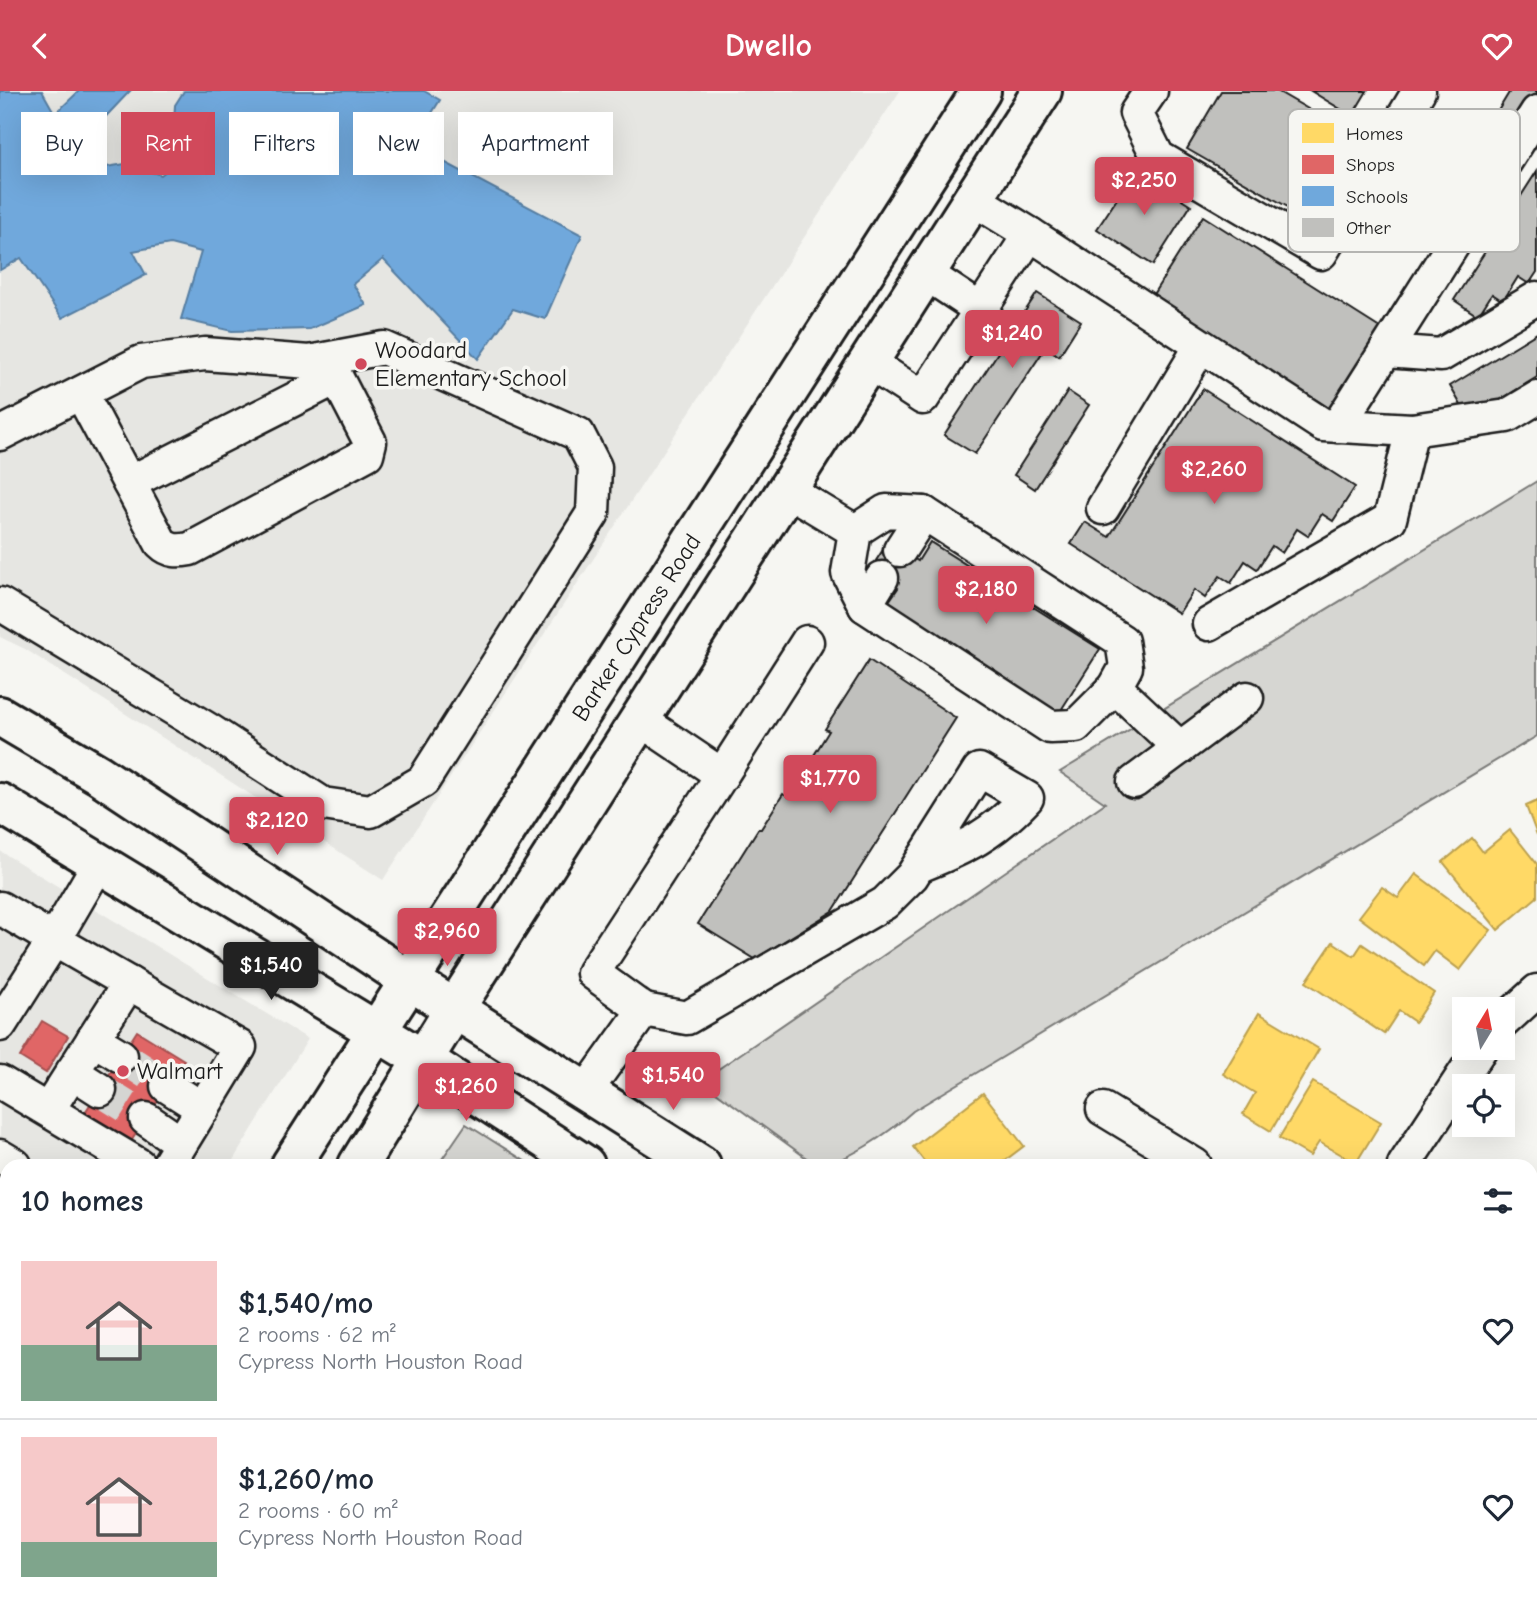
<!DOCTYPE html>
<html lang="en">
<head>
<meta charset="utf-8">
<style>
	body { margin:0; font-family:"Comic Neue",sans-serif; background:#f2f2f3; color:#1f2937; height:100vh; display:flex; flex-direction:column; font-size:26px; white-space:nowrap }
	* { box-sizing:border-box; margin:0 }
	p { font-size:23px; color:#747a83 }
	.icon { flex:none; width:38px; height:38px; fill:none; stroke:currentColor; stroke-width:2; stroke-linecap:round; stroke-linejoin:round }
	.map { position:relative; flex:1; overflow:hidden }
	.panel { position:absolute; left:0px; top:1068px; width:1538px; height:450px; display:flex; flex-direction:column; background:#fff; border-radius:21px 21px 0 0; box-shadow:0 7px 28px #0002 }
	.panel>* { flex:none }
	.hud { position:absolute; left:21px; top:21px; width:700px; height:63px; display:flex; gap:14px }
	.needle { width:46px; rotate:10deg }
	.tools { position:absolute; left:1452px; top:906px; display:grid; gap:14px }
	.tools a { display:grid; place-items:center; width:63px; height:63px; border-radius:0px; background:#fff; box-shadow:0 7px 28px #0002; font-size:35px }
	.price { position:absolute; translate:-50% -60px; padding:0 16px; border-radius:7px; background:#d1495b; color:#fff; font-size:23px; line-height:46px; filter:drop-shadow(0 2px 4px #0008) }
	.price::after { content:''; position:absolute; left:50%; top:42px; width:21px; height:16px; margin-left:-10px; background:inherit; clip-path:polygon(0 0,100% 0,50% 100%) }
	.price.on { background:#222; color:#fff }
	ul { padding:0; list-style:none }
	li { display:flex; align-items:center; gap:21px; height:175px; padding:0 21px }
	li+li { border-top:2px solid #e0e1e3 }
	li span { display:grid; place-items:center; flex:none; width:196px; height:140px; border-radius:0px; color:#555 }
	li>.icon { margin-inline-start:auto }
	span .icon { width:84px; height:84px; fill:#fffc; stroke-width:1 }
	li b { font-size:30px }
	h2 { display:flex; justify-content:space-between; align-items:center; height:84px; padding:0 21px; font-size:30px }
	.pill { padding:0 24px; border-radius:0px; background:#fff; box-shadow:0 7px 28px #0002; font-size:24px; line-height:63px }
	.pill.on { background:#d1495b; color:#fff }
	header { display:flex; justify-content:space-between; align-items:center; height:91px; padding:0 21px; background:#d1495b; color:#fff; font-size:32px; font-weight:600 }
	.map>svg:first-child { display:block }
	.built { fill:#e6e6e2 }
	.green { fill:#d6d6d2; stroke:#797977; stroke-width:2 }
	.homes { fill:#ffd966; stroke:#bba050; stroke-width:2 }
	.shops { fill:#e06666; stroke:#a55050; stroke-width:2 }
	.schools { fill:#6fa8dc; stroke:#567ea2; stroke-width:2 }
	.building { fill:#c0c0bd; stroke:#1c1c1c; stroke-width:2 }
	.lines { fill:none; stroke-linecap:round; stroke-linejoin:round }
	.minor-tunnel { stroke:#d5d5d2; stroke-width:32; stroke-dasharray:32 16; stroke-linecap:butt }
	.minor-casing { stroke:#1c1c1c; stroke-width:37 }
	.major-casing { stroke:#1c1c1c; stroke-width:44 }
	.minor { stroke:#f6f6f2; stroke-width:32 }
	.major { stroke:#f6f6f2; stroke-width:38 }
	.poi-dot { fill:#d1495b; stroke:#f6f6f2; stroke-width:2.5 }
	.labels { text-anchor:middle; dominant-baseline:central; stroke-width:7; stroke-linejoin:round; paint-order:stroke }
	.poi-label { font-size:24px; fill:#1c1c1c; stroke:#f6f6f2; text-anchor:start }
	.street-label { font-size:24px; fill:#1c1c1c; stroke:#f6f6f2 }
	.key { fill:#f6f6f2; stroke:#b5b5b2; stroke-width:2 }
	.key-label { font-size:19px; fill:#1c1c1c }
</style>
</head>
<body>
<header><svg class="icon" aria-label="back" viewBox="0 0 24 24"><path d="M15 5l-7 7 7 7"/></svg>Dwello<svg class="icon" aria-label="heart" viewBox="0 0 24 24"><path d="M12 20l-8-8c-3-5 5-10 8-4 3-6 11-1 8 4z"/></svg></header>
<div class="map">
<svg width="1537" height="1517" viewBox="0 0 1537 1517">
	<rect width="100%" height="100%" fill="#f6f6f2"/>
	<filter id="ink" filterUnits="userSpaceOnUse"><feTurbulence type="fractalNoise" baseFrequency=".0143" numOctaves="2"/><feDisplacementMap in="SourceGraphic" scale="14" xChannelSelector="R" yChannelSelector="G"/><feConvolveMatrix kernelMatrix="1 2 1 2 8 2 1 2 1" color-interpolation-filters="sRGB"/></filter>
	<g filter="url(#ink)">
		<g class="built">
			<path d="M0 0H900L383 789 25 558 0 546Z"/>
			<path d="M0 760 308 948 230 1074H7V1432L0 1443Z"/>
		</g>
		<g class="green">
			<path d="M1537 390V645L913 1020C891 1040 845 1074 816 1074L701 990 1105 712 1060 681Z"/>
			<path d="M466 1033 531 1074H438Z"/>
			<path d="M142 1510H682L678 1517H138Z"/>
		</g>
		<g class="homes">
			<path d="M1537 710V744L1526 715Z"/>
			<path d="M1510 739 1537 773V806L1498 839 1443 771 1472 747 1483 761Z"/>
			<path d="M1416 783 1491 839 1460 879 1435 860 1424 875 1359 826 1382 796 1398 807Z"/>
			<path d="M1333 851 1354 865 1362 853 1434 902 1415 931 1399 920 1384 943 1306 891Z"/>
			<path d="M1259 922 1319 958 1271 1040 1243 1023 1255 1002 1223 983Z"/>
			<path d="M1313 991 1381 1031 1356 1072 1319 1051 1310 1065 1279 1047Z"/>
			<path d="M983 1002 1024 1055 999 1074H927L913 1056Z"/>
			<path d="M1533 1123 1537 1125V1205L1531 1201Z"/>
			<path d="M1531 1380 1537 1383V1397L1531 1406Z"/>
			<path d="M814 1510H900L904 1517H819Z"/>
			<path d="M939 1510H1014L1011 1517H936Z"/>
			<path d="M1062 1510H1077L1087 1517H1058Z"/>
		</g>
		<g class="shops">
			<path d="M42 930 68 945 46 982 20 966Z"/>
			<path d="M137 940 184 969 130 1052 84 1023Z"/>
			<path d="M0 1123 7 1127V1205L0 1200Z"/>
		</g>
		<path class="schools" d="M0 0H42L55 23 79 0H130L75 58 87 79 125 73 161 84 182 67 173 45 175 14 184 0H424L440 9 412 54 582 144 545 228 513 218 478 268 383 168 353 193 366 214 310 238 232 240 181 228 201 161 170 153 133 160 146 184 62 227 21 167 0 179Z"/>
		<g class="building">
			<path d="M1221 0H1277L1341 37 1293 119 1187 58Z"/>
			<path d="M1311 0H1367L1352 25Z"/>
			<path d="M1510 0H1537V8L1478 105 1455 91Z"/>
			<path d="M1136 79 1191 114 1153 174 1097 138Z"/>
			<path d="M1537 80V181L1529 193 1518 186 1503 210 1492 203 1478 225 1454 209Z"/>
			<path d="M1203 125 1383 239 1332 319 1152 205Z"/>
			<path d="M1037 202 1081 230 1059 265 1046 256 975 363 944 344Z"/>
			<path d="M1537 242V286L1469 328 1450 295Z"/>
			<path d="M1203 298 1355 396 1333 430 1322 423 1308 445 1297 438 1282 462 1272 455 1257 478 1245 470 1231 492 1220 485 1205 507 1194 499 1179 522 1071 453 1085 431 1109 446Z"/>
			<path d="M1068 300 1089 314 1035 398 1014 384Z"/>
			<path d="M888 451 918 470 930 451 1100 558 1056 627 883 519 898 497 870 479Z"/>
			<path d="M869 569 956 627 833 820 755 868 698 833 758 738H761L783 703 788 706 829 640 825 638Z"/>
		</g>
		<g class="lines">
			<g class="minor-tunnel">
				<path d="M121 965 167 995"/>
				<path d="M100 999 146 1028"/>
			</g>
			<g class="minor-casing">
				<g id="minor">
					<path d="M1151 0 1136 22 1158 66 1321 162 1419 0"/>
					<path d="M1030 143 1323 334 1412 339 1507 325 1537 307"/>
					<path d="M925 182 981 219"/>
					<path d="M1386 260 1441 264 1537 207"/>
					<path d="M868 271 923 307 1030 143 973 108"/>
					<path d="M81 302 161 452C170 461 179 460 190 458L367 363 370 351 327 268"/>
					<path d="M1338 335 1537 21"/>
					<path d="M0 343 141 271 205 263 309 271 384 257 578 343 595 376 593 422 423 690 371 720 323 713 209 639 0 513"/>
					<path d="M129 392 336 287"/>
					<path d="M787 399 855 440 886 420 924 422 1122 550 1126 576 1115 596 1076 635 1050 636 865 515 848 482 855 440"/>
					<path d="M1103 417 1201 255"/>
					<path d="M900 459 924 422"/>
					<path d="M865 515 882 487"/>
					<path d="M1209 533 1390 428 1412 339"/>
					<path d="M1115 596 1180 657"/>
					<path d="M722 684 807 551"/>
					<path d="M1134 691 1247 607"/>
					<path d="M99 772 54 849 240 956 168 1074"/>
					<path d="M0 817 54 849 0 934"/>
					<path d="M644 919 687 927 885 812 912 785 979 679 1027 707C992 744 965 757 919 775"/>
					<path d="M1503 931 1537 900"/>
					<path d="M93 948 121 965"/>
					<path d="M72 981 100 999"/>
					<path d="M0 991 139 1074"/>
					<path d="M167 995 203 1018"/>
					<path d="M586 1000 644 919 593 882 722 684 639 628"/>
					<path d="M1103 1018 1195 1074"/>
					<path d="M48 1019 129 892"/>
					<path d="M146 1028 181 1052"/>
					<path d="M0 1065 15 1074"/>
					<path d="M1404 1074 1481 957"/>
					<path d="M0 1241 7 1246"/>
					<path d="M1531 1291 1537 1294"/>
					<path d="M0 1335 7 1324"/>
					<path d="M0 1480 7 1484"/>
					<path d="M1531 1491 1537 1482"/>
					<path d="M705 1510 716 1517"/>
					<path d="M222 1517 227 1510"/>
					<path d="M1515 1517 1519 1510"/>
				</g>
			</g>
			<g class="major-casing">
				<g id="major">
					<path d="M0 625 98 683 409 889 701 1074"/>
					<path d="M0 712 424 969 585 1074"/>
					<path id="s1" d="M291 1074 981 0"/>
					<path d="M358 1074 455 917 1042 0"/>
					<path d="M53 1510 65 1517"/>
					<path d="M1262 1510 1272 1517"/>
					<path d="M1398 1510 1409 1517"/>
					<path d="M7 1517 12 1510"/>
				</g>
			</g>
			<use href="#minor" class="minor"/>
			<use href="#major" class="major"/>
		</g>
	</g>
	<g class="poi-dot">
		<circle cx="361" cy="273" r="7"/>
		<circle cx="123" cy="980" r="7"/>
	</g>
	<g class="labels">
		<g class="poi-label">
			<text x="375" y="259">Woodard<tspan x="375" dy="28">Elementary School</tspan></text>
			<text x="137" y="980">Walmart</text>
		</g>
		<g class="street-label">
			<text stroke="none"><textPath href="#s1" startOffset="639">Barker Cypress Road</textPath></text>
		</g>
	</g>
	<rect x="1288" y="18" width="232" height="143" rx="10" class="key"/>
	<rect x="1302" y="32" width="32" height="20" fill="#ffd966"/>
	<rect x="1302" y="64" width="32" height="19" fill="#e06666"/>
	<rect x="1302" y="95" width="32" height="20" fill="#6fa8dc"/>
	<rect x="1302" y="127" width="32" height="19" fill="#c0c0bd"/>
	<g class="key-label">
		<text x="1346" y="49">Homes</text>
		<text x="1346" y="80">Shops</text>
		<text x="1346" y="112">Schools</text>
		<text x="1346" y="143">Other</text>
	</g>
</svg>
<div class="tools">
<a><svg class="needle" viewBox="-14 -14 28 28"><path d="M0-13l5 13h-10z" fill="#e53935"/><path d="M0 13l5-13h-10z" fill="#747a83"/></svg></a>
<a><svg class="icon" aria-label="locate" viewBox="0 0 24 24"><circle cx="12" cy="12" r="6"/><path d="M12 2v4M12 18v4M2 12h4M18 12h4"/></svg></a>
</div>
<b class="price" style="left:1144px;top:126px">$2,250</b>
<b class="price" style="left:1012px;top:279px">$1,240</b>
<b class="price" style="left:1214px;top:415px">$2,260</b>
<b class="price" style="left:986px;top:535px">$2,180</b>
<b class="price" style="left:830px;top:724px">$1,770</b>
<b class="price" style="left:277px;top:766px">$2,120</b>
<b class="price" style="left:447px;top:877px">$2,960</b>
<b class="price on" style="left:271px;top:911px">$1,540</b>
<b class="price" style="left:673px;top:1021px">$1,540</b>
<b class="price" style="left:466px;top:1032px">$1,260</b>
<div class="hud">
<a class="pill">Buy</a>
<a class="pill on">Rent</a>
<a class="pill">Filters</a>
<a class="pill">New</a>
<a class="pill">Apartment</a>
</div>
<section class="panel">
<h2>10 homes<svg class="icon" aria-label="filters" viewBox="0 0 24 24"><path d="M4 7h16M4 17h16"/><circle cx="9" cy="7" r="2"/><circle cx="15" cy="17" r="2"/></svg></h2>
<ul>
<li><span style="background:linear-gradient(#f6c9c9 60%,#7fa58c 0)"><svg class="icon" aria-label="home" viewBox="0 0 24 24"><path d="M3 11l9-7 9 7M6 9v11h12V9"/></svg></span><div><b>$1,540/mo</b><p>2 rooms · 62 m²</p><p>Cypress North Houston Road</p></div><svg class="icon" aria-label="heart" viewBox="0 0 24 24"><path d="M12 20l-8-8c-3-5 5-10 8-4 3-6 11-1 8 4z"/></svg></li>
<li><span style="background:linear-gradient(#f6c9c9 75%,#7fa58c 0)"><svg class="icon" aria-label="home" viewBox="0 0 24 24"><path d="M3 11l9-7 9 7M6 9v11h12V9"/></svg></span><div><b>$1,260/mo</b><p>2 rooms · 60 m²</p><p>Cypress North Houston Road</p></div><svg class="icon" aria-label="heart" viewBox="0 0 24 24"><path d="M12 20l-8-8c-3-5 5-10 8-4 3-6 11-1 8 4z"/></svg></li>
</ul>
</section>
</div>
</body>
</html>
